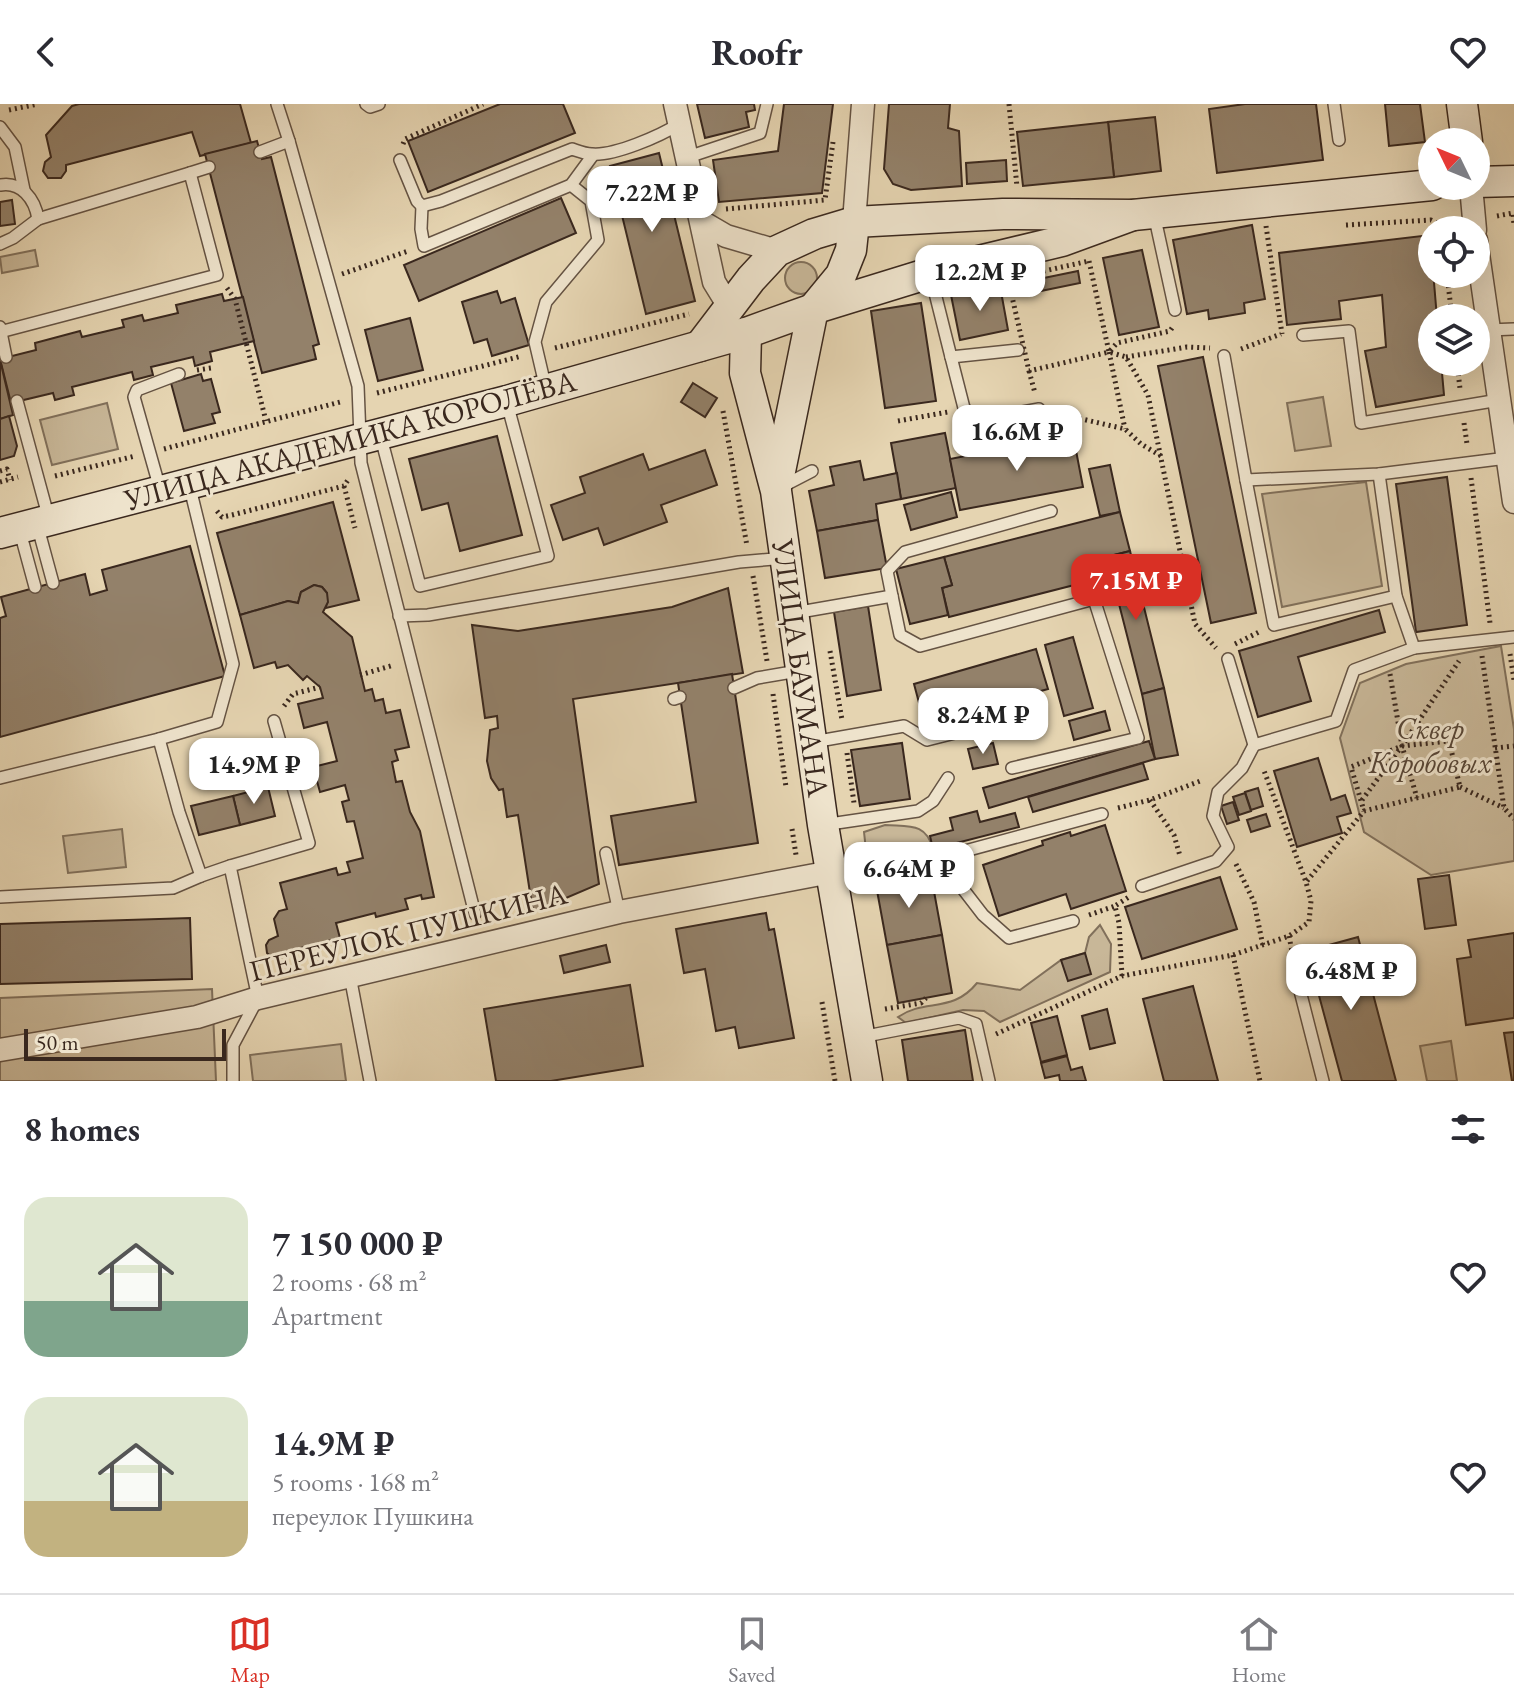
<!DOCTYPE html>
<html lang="en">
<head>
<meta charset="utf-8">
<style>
	body { margin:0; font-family:"EB Garamond",serif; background:#f2f2f3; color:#2b2b33; height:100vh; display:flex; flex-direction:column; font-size:30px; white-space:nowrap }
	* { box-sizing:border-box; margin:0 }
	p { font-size:26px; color:#7c7c81 }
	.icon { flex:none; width:44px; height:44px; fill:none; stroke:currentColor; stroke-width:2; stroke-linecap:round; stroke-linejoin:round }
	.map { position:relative; height:977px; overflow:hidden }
	.panel { display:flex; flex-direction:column; background:#fff; flex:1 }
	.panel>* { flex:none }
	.needle { width:52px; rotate:313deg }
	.fabs { position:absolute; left:1418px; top:24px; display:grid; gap:16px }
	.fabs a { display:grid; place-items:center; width:72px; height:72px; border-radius:50%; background:#fff; box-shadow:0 8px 32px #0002; font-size:40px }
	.scale { position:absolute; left:24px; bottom:20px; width:202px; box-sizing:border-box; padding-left:8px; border:4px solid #3a281e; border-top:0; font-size:22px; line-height:28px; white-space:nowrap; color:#3a281e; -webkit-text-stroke:6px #eee3cc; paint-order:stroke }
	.price { position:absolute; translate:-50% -68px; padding:0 18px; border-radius:16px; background:#fff; color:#222; font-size:26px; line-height:52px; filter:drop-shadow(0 2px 4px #0008) }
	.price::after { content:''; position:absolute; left:50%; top:48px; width:24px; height:18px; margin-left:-12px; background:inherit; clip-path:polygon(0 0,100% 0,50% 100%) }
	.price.current { background:#d93025; color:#fff }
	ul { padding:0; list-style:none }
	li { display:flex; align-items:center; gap:24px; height:200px; padding:0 24px }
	li span { display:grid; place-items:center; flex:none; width:224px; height:160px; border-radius:24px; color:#555 }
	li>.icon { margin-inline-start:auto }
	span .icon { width:96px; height:96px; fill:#fffc; stroke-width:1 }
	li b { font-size:34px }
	h2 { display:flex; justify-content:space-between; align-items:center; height:96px; padding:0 24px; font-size:34px }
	header { display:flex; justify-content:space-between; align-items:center; height:104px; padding:0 24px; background:#fff; font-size:36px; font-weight:700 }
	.tabs { display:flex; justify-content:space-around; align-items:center; height:112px; border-top:2px solid #e1e1e2; background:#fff; font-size:22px; color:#7c7c81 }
	.tabs a { display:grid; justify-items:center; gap:4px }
	.tabs .current { color:#d93025 }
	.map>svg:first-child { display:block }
	.green { fill:#c8b798; stroke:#81705b; stroke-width:2 }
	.building { fill:#93816a; stroke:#3a281e; stroke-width:2 }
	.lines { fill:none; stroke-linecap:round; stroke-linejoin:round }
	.lane-casing { stroke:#655343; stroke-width:14 }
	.street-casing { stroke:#655343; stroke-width:25 }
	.secondary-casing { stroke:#3a281e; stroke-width:33 }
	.path { stroke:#3a281e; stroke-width:5; stroke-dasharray:2 4; stroke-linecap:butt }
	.lane { stroke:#eee3cc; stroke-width:11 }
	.street { stroke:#eee3cc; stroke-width:22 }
	.secondary { stroke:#eee3cc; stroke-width:30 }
	.labels { text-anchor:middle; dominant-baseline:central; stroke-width:6; stroke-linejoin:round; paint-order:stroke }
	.street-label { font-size:30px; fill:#3a281e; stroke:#eee3cc }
	.park-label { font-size:30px; font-style:italic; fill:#564536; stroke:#eee3cc }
</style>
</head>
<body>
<header><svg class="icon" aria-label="back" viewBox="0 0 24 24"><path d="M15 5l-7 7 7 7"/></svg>Roofr<svg class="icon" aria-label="heart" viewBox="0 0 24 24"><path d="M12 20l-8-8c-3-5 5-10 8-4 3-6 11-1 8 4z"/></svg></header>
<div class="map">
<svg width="1514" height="977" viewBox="0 0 1514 977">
	<rect width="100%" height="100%" fill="#e5d4b1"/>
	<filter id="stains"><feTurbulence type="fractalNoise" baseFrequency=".0025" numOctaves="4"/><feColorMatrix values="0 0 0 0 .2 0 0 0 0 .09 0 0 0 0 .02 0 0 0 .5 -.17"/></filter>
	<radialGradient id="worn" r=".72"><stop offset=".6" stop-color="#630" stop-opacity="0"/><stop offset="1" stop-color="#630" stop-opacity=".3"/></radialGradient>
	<g class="green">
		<path d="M35 146 38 162 2 169 0 153Z"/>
		<circle cx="801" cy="174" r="16"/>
		<path d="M1323 293 1331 342 1295 347 1287 299Z"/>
		<path d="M107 299 118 345 52 361 40 316Z"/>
		<path d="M1366 378 1382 482 1282 503 1262 390Z"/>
		<path d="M1501 542 1514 625V757L1431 771 1364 728 1340 634 1360 579 1406 560Z"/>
		<path d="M885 721C908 723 926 718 933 745L874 754 866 746 864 728Z"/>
		<path d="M122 725 126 763 68 769 63 732Z"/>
		<path d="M1100 821 1111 840 1110 868 1000 918 984 907 963 906 906 919 898 913C925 894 952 910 977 879L1020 886 1061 856 1085 849 1089 833Z"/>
		<path d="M212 885 216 977H0V894Z"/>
		<path d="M1451 937 1457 977H1427L1420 942Z"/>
		<path d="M341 940 346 977H253L250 951Z"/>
	</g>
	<g class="building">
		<path d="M79 0H240L251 39 200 52 192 28 66 61V67L61 74H48L43 67 45 58 51 53 46 31 72 2Z"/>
		<path d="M500 0H563L575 29 428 88 408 37Z"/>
		<path d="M697 0H754L755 6 746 8 749 23 705 34Z"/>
		<path d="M784 0H833L822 89 719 98 713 56 778 47Z"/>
		<path d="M889 0H950L948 24 959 27 962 82 911 86 893 80 884 65Z"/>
		<path d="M1245 0H1316L1323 56 1217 69 1209 5Z"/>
		<path d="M1385 0H1420L1425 38 1389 42Z"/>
		<path d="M1155 13 1161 67 1114 73 1108 18Z"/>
		<path d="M1108 18 1114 73 1023 82 1017 28Z"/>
		<path d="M257 37 262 55 271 53 319 240 313 242 316 255 262 269 205 50Z"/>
		<path d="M659 49 695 197 646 210 610 62Z"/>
		<path d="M1006 56 1007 77 967 80 966 59Z"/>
		<path d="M561 94 576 129 419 197 404 161Z"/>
		<path d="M12 96 15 120 0 122V98Z"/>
		<path d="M1252 121 1265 195 1244 199 1245 209 1209 215 1208 206 1187 210 1173 136Z"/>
		<path d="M1430 131 1437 214H1432V258H1441L1444 291 1376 303 1365 247 1386 243 1382 191 1339 197 1341 215 1287 221 1279 149Z"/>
		<path d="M1142 146 1159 223 1119 231 1103 154Z"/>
		<path d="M1078 167 1080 179 1031 189 1029 177Z"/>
		<path d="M1000 182 1008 226 960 236 951 191Z"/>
		<path d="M497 187 501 199 515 194 529 241 492 252 487 235 474 239 462 198Z"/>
		<path d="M222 190 224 197 243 193 254 237 210 248 212 257 195 262 193 253 151 263 153 271 134 276 132 268 72 283 74 291 55 296 53 289 11 299 0 255 36 246 35 239 80 227 82 233 124 223 122 216 142 211 144 217 178 209 176 201Z"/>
		<path d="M921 199 936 297 885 304 871 207Z"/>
		<path d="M410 214 423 266 378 277 365 226Z"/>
		<path d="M1203 253 1256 509 1211 519 1158 262Z"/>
		<path d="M0 256 13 311 0 315Z"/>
		<path d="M201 270 203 277 211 275 220 308 212 310 215 319 184 327 171 279Z"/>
		<path d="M693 279 717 294 705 313 681 298Z"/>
		<path d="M9 312 17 342 14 352 0 356V315Z"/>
		<path d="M945 329 956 384 901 395 891 339Z"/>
		<path d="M1073 331 1083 383 960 406 950 355Z"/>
		<path d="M497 332 522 431 460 447 448 399 422 406 409 355Z"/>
		<path d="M705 346 717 381 661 401 667 418 604 441 598 424 563 436 551 401 585 389 580 373 643 350 649 366Z"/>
		<path d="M860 357 864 376 897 369 901 395 876 400 878 416 817 427 809 387 834 381 830 363Z"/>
		<path d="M1110 361 1120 408 1100 412 1089 365Z"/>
		<path d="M1447 373 1467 521 1416 528 1396 380Z"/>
		<path d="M951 388 957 413 911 426 904 401Z"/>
		<path d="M333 398 359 496 326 504 327 489 322 483 314 481 301 488 298 499 288 497 240 511 217 429Z"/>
		<path d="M1120 408 1130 447 1085 458 1090 477 949 513 942 484 952 481 944 453Z"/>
		<path d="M878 416 887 464 825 474 817 427Z"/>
		<path d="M190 442 225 572 0 633V514L6 512 1 493 85 470 90 491 107 486 102 466Z"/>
		<path d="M1130 447 1164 584 1142 590 1107 453Z"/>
		<path d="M944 453 952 481 942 484 948 511 910 520 896 465Z"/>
		<path d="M314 481 322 483 327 489 328 498 323 508 352 533 365 587 372 585 375 597 383 595 386 609 400 606 409 643 395 646 398 656 392 658 396 678 402 677 410 708 420 727 434 793 422 795 421 791 405 795 408 805 376 813 375 809 336 819 340 834 289 847 281 854H273L267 849 266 841 269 836 278 832 274 815 279 807 287 805 280 779 336 764 338 771 350 768 347 758 363 754 354 717 347 718 342 698 349 696 345 681 320 688 313 663 337 657 327 618 304 624 298 600 323 594 320 583 307 572 303 576 288 561 277 564 275 558 254 564 240 511 288 497 298 499 301 488Z"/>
		<path d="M728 484 743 569 573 595 599 780 533 808 518 711 507 713 503 685 499 686 491 674 487 657 490 626 498 624 497 612 485 614 472 521 518 527 672 503Z"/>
		<path d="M868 502 881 586 847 592 834 508Z"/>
		<path d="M1379 506 1385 528 1298 553 1311 597 1258 613 1239 547Z"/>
		<path d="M1073 533 1093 604 1064 612 1045 541Z"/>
		<path d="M1036 545 1048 585 1019 593 1020 599 926 625 914 580Z"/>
		<path d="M732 570 758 739 619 761 611 712 696 698 678 579Z"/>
		<path d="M1164 584 1178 651 1155 655 1142 590Z"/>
		<path d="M1105 607 1110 626 1074 636 1069 617Z"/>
		<path d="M1149 637 1155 655 989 704 983 684Z"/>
		<path d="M902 639 910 695 860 702 851 646Z"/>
		<path d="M993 639 998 660 973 665 968 645Z"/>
		<path d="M1318 654 1331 696 1345 691 1351 709 1337 713 1342 729 1297 743 1274 667Z"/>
		<path d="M1143 659 1148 675 1033 708 1028 693Z"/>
		<path d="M268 683 275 712 240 721 233 692Z"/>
		<path d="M1258 684 1263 702 1251 706 1245 688Z"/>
		<path d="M1245 689 1251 707 1239 711 1233 693Z"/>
		<path d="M233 692 240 721 199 731 191 702Z"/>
		<path d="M1233 698 1239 716 1227 720 1221 702Z"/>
		<path d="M977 707 980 718 1015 709 1019 723 933 745 930 732 953 726 950 714Z"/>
		<path d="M1266 710 1270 722 1251 728 1247 716Z"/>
		<path d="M1105 721 1126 787 1071 805 1066 790 999 812 983 761 1043 741 1042 737 1070 728 1071 732Z"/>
		<path d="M931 771 942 831 887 841 876 781Z"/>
		<path d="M1449 771 1456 821 1425 825 1418 775Z"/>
		<path d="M1220 773 1237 825 1142 855 1125 803Z"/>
		<path d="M766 809 769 826 774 825 794 934 739 944 735 923 716 927 705 865 684 869 676 825Z"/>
		<path d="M190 814 192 875 0 880V820Z"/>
		<path d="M1514 829V914L1466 921 1457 855 1471 853 1468 836Z"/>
		<path d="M942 831 952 889 898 899 887 841Z"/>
		<path d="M1358 833 1396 977H1342L1307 847Z"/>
		<path d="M606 841 610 858 564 869 560 852Z"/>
		<path d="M1085 849 1091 870 1068 877 1061 856Z"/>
		<path d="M630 881 643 962 551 977H496L484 905Z"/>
		<path d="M1193 882 1218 977H1164L1143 895Z"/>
		<path d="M1107 905 1115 939 1090 945 1082 912Z"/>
		<path d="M1057 912 1067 951 1041 958 1031 919Z"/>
		<path d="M965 926 973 977H908L902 936Z"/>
		<path d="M1514 928V977H1512L1504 929Z"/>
		<path d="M1067 952 1071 966 1082 963 1086 977H1060L1059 971 1045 974 1041 959Z"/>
	</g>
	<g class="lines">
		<g class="lane-casing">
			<g id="lane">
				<path d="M277 0 289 37"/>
				<path d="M366 0 370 3 379 0"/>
				<path d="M1334 0 1339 36"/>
				<path d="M0 23 15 43 24 86"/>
				<path d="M260 48 289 37 358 282 361 359 475 810"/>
				<path d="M688 53 760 29 767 0"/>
				<path d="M400 56 417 97 422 102 441 97 572 45C578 47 585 50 592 50 614 52 660 32 679 20"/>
				<path d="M0 81C21 77 35 95 38 115L13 134 0 140"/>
				<path d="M422 102 421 125 424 142 571 81 593 51"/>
				<path d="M1154 110 1175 206"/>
				<path d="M38 115 190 69"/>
				<path d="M933 169 935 189 951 253 1018 246"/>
				<path d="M0 223 6 253"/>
				<path d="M1488 226 1514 225"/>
				<path d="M0 228 217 171 190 69 209 63"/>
				<path d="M1303 231 1349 227 1361 319 1499 296"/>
				<path d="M1224 252 1246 376 1379 370 1507 354"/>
				<path d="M951 253 964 304 976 316 1039 305"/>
				<path d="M546 285 535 238 546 198 598 136 591 97 571 81"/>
				<path d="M17 297 49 415"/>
				<path d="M380 330 420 482 548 452 507 299"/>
				<path d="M1379 370 1396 492 1414 544 1514 533"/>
				<path d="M1246 376 1274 521 1396 492"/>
				<path d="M189 380 233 560 217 618 159 635 179 708 201 772 230 762"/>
				<path d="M783 382 812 367"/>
				<path d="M160 385 134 293 137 286 179 270"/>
				<path d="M37 420 53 479"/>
				<path d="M19 424 35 483"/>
				<path d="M892 492 900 531 920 542 1094 495 1138 634 1012 664"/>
				<path d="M794 509 892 492 887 467 905 448 1051 407"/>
				<path d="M399 512 428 511 739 458 786 454"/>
				<path d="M1228 555 1254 641 1336 617 1354 566 1414 544"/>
				<path d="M734 584 757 574 798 567"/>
				<path d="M674 595 680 593"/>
				<path d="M813 638 904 622 927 636 1038 608"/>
				<path d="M0 674 159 635"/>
				<path d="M823 721 918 707 933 697 948 674"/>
				<path d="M606 749 619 808"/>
				<path d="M939 754 1102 710"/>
				<path d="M834 768 939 754 983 811 1009 834 1073 817"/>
				<path d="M1142 782 1216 757 1228 743 1213 712 1218 688 1242 664 1254 641"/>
				<path d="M0 793 173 784 201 772"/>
				<path d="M350 872 370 977"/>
				<path d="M1297 875 1323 977"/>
				<path d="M861 933 959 914 976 920 989 977"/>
				<path d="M233 977V941L258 894 230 762 309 739 274 617"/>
			</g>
		</g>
		<g class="street-casing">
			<g id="street">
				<path d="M675 0 714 178 730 204"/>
				<path d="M1471 82 1475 126"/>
				<path d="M702 118 726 132 777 147"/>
				<path d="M854 118 863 0"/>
				<path d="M1476 136 1514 398"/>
				<path d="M0 946 197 913 258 894 619 808 831 768"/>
			</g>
		</g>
		<g class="secondary-casing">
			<g id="secondary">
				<path d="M1462 0 1467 38"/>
				<path d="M1476 78 1514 77"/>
				<path d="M746 229 745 269 776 387 823 721 867 977"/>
				<path d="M700 242 751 175 777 147 814 130 854 118 1003 110 1133 111 1432 81"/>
				<path d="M778 377 813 205 841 171 851 146 854 118"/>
				<path d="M0 429 507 297 746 229 813 205 933 168 1062 137 1133 111"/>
			</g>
		</g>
		<g class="path">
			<path d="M1009 0 1017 83"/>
			<path d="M9 6 38 0"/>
			<path d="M403 40 405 35 483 0"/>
			<path d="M726 105 825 96 833 38"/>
			<path d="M1497 112 1513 109 1514 121"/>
			<path d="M1346 121 1431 116 1441 121 1442 126"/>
			<path d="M1266 122 1282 230"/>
			<path d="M1089 157 1109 248 1029 267 1008 175Z"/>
			<path d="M342 170 408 147"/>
			<path d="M1447 170 1452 214"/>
			<path d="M227 184 235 195 266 317"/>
			<path d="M1172 224 1170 227 1117 239 1109 248 1126 253 1148 291 1195 520 1216 544"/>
			<path d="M555 244 689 210"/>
			<path d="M1241 245 1281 230"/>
			<path d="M1109 248 1125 325"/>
			<path d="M1126 253 1187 243 1210 244"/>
			<path d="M1457 258 1460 285"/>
			<path d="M197 266 211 264"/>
			<path d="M1029 267 1035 289"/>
			<path d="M377 289 522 252"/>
			<path d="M723 307 747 442"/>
			<path d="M1056 309 1125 325 1141 340 1161 352"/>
			<path d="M898 317 948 308"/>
			<path d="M1464 319 1467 340"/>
			<path d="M164 345 340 298"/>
			<path d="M0 367 7 365 10 376"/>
			<path d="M55 372 135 352"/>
			<path d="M1471 374 1490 519"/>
			<path d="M0 378 18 373"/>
			<path d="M344 382 355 424"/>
			<path d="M217 407 222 413 232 411 344 382 348 376"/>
			<path d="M753 472 767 557"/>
			<path d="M1235 540 1259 528"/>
			<path d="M830 547 842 616"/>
			<path d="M1510 550 1514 576"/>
			<path d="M1482 552 1504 704 1514 715"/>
			<path d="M1390 570 1402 642 1417 694"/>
			<path d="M360 571 394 561"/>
			<path d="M773 590 786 683"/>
			<path d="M284 602 293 590 320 583"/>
			<path d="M1495 644 1514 642"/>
			<path d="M847 649 854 699"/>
			<path d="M1460 683 1504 704"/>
			<path d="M1150 696 1174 731 1180 752"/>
			<path d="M1362 696 1402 642 1459 557"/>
			<path d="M1118 704 1150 696 1203 676"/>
			<path d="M792 725 796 751"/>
			<path d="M1236 760 1254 798 1263 842"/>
			<path d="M1307 777 1364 707 1460 683 1449 637 1402 642 1351 663 1364 707"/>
			<path d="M1089 811 1115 802"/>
			<path d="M1289 832 1294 858"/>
			<path d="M1233 851 1260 977"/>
			<path d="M1122 872 1119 819 1115 802 1129 793"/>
			<path d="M822 898 835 977"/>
			<path d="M885 905 921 899 926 894"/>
			<path d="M996 930 1122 872 1233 851 1289 832 1309 818 1311 797 1306 778 1263 664"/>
		</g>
		<use href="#lane" class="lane"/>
		<use href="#street" class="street"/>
		<use href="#secondary" class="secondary"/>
	</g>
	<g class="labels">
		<g class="street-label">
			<text transform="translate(350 336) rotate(-15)">УЛИЦА АКАДЕМИКА КОРОЛЁВА</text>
			<text transform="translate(801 564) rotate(82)">УЛИЦА БАУМАНА</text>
			<text transform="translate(408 828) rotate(-14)">ПЕРЕУЛОК ПУШКИНА</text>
		</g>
		<g class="park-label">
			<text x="1430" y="624">Сквер<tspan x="1430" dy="34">Коробовых</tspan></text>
		</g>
	</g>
	<rect width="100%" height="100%" filter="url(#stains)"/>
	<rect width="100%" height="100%" fill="url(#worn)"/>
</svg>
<div class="fabs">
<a><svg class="needle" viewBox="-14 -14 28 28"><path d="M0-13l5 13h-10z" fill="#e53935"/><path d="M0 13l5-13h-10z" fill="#7c7c81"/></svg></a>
<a><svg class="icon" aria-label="locate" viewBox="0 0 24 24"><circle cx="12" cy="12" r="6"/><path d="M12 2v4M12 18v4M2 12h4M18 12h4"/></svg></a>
<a><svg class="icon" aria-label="layers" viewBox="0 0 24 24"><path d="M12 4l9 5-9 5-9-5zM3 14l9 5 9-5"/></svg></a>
</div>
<div class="scale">50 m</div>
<b class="price" style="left:652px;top:130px">7.22M ₽</b>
<b class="price" style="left:980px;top:209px">12.2M ₽</b>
<b class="price" style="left:1017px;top:369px">16.6M ₽</b>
<b class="price current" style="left:1136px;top:518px">7.15M ₽</b>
<b class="price" style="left:983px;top:652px">8.24M ₽</b>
<b class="price" style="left:254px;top:702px">14.9M ₽</b>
<b class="price" style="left:909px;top:806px">6.64M ₽</b>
<b class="price" style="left:1351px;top:908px">6.48M ₽</b>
</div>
<section class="panel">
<h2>8 homes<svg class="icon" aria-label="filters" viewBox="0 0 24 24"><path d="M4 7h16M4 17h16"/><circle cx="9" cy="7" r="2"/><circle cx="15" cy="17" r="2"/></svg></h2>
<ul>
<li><span style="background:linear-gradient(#dfe7d0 65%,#7fa58c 0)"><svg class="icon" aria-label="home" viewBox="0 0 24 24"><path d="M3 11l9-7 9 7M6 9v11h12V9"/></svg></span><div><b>7 150 000 ₽</b><p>2 rooms · 68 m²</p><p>Apartment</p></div><svg class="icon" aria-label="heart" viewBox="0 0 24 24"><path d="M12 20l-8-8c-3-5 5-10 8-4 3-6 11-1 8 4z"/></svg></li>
<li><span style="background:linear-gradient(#dfe7d0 65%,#c2b280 0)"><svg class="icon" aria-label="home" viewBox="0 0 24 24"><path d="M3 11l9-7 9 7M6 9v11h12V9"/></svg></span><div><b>14.9M ₽</b><p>5 rooms · 168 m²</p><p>переулок Пушкина</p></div><svg class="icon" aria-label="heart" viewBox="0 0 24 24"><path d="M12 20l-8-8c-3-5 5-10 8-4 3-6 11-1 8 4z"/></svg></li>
</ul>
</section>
<nav class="tabs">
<a class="current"><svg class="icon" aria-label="map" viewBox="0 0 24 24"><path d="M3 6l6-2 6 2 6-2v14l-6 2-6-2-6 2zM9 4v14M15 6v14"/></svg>Map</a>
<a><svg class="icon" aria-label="saved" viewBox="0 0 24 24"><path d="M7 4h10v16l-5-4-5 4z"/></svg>Saved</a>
<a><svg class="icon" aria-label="home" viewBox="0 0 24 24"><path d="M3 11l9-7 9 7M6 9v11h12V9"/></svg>Home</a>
</nav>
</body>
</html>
